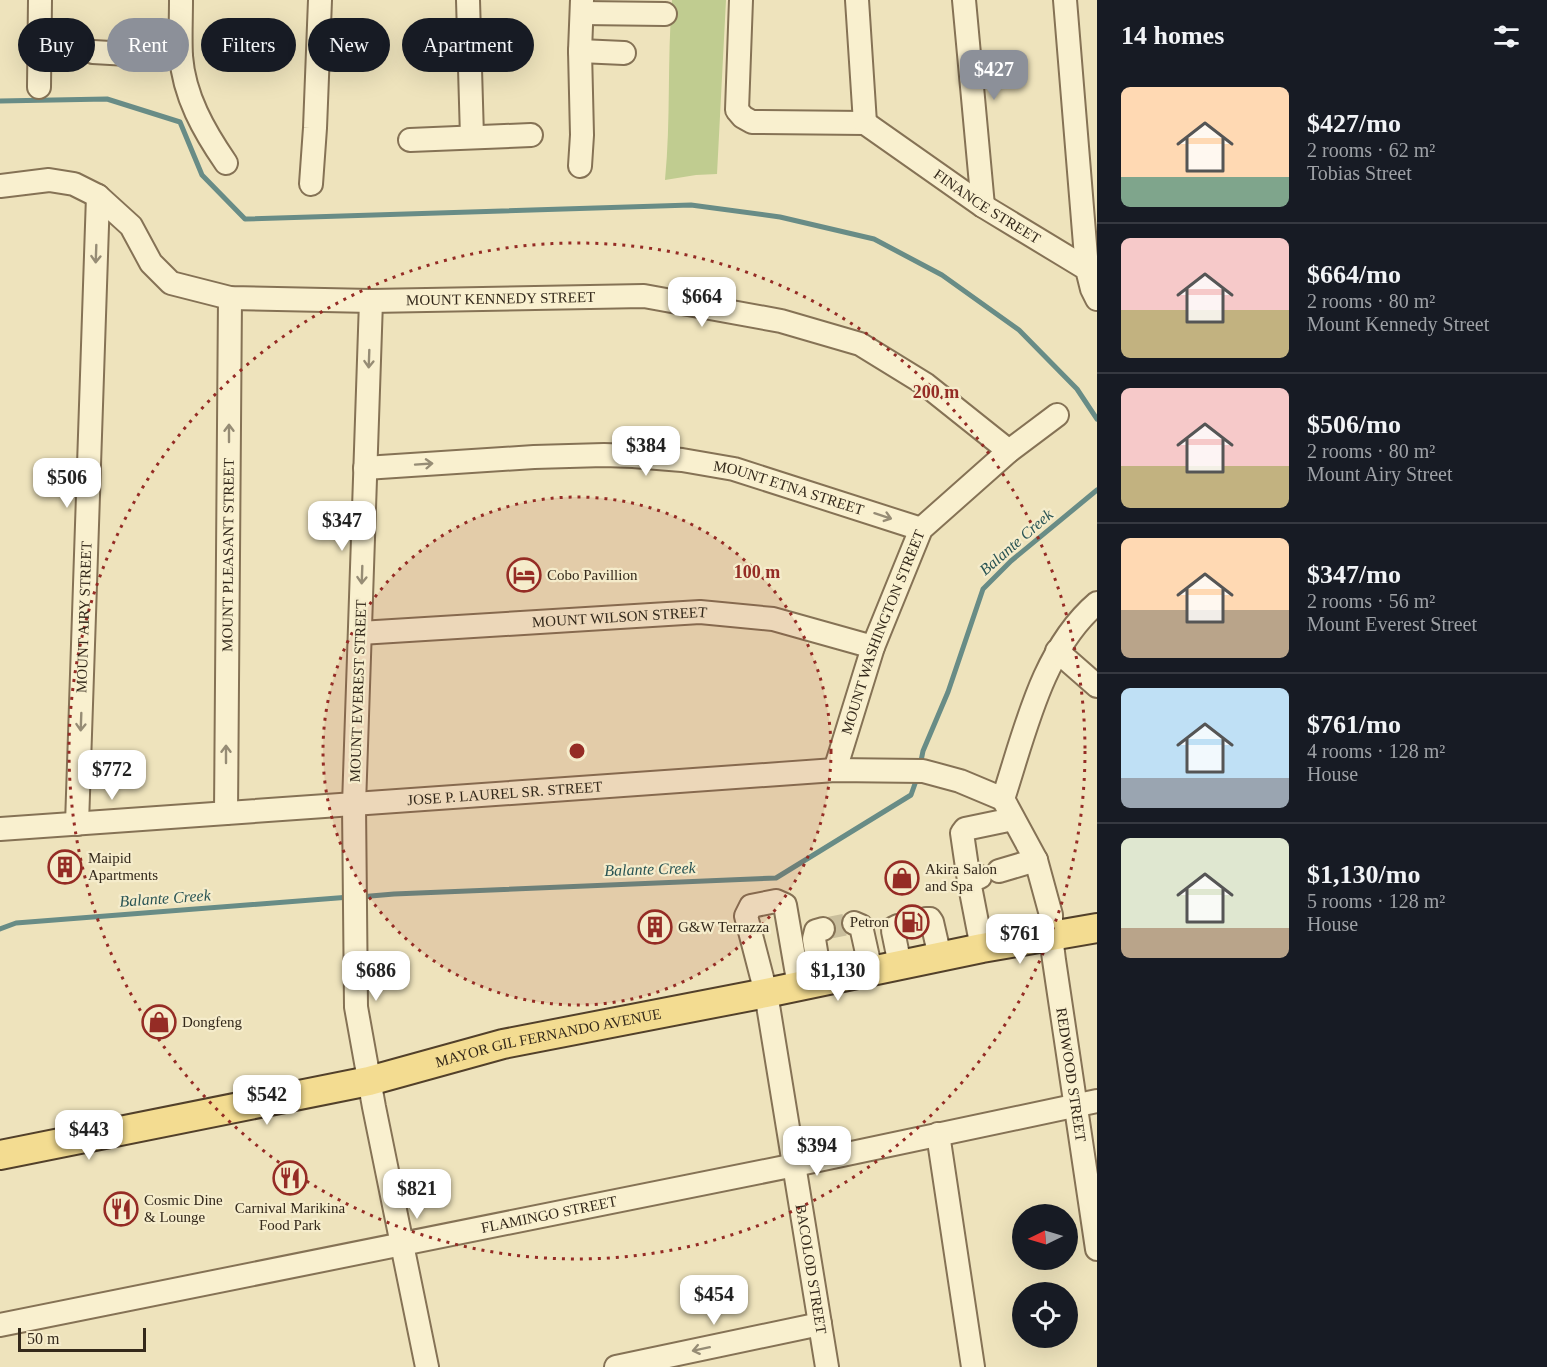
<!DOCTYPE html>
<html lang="en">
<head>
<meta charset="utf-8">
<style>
	body { margin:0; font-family:"Times New Roman",serif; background:#242831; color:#f1f3f6; height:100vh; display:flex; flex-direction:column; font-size:22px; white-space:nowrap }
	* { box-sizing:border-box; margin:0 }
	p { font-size:20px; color:#9ea1a6 }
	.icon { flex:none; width:33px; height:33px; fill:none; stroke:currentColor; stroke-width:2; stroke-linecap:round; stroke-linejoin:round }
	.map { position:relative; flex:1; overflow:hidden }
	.drawer { display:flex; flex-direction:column; background:#171b24; width:450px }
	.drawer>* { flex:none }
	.banner { position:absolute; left:18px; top:18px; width:570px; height:54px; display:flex; gap:12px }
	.needle { width:39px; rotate:265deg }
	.controls { position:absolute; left:1012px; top:1204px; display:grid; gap:12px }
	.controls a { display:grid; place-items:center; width:66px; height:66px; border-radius:50%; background:#171b24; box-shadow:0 6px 24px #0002; font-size:30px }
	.scale { position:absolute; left:18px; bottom:15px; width:128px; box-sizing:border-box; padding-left:6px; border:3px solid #34291b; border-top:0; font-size:16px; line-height:21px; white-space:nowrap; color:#34291b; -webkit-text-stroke:4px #f5eccb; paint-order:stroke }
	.price { position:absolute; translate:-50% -51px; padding:0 14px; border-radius:12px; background:#fff; color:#222; font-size:20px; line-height:39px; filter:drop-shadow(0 2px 3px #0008) }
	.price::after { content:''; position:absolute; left:50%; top:36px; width:18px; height:14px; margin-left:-9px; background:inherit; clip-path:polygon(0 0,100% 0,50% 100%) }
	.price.current { background:#8c9099; color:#fff }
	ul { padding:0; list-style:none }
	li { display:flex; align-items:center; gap:18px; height:150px; padding:0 24px }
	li+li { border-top:2px solid #363941 }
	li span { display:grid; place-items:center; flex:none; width:168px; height:120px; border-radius:9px; color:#555 }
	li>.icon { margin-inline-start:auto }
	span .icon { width:72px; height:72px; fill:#fffc; stroke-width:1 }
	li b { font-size:26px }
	h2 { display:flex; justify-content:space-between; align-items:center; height:72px; padding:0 24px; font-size:26px }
	.tag { padding:0 21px; border-radius:27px; background:#171b24; box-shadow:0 6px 24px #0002; font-size:21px; line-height:54px }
	.tag.current { background:#8c9099; color:#fff }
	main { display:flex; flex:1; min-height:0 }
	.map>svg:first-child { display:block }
	.green { fill:#c0cc90 }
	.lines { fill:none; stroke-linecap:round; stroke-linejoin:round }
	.stream { stroke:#688c86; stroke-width:5 }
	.minor-tunnel { stroke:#c9be9c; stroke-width:22; stroke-dasharray:22 11; stroke-linecap:butt }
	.minor-casing { stroke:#857255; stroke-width:26 }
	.major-casing { stroke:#52402a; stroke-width:32 }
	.minor { stroke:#f9f0cf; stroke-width:22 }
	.major { stroke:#f3dc91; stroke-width:28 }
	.oneway { stroke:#968c75 }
	.ring { fill:none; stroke:#952c25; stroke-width:3; stroke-dasharray:3 6 }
	.labels { text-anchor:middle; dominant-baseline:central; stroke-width:4.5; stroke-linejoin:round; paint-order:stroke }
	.street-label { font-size:15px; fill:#34291b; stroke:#f5eccb }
	.poi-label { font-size:15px; fill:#34291b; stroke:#f5eccb; text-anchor:start }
	.water-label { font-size:16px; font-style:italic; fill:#295454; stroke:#f5eccb }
	.centre { fill:#952c25; stroke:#f5eccb; stroke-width:3 }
	.ring-label { font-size:18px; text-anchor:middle; font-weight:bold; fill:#952c25; stroke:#f5eccb; stroke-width:4.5; stroke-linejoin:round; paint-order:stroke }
</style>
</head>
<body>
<main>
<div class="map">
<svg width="1097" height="1367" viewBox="0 0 1097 1367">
	<rect width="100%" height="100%" fill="#eee3bc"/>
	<path class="green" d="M672 0H726L717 174 696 175 665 180C671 120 667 60 672 0Z"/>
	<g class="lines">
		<g class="stream">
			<path d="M0 101 107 99 180 122 202 175 245 219 691 205 780 217 874 239 942 275 1019 330 1077 389 1097 419"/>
			<path d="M920 766 923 751 948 692 983 589 1011 561 1097 490"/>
			<path d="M359 897 394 894 776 878 911 795 917 778"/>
			<path d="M0 929 16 923 350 897"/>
		</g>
		<g class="minor-tunnel">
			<path d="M898 926 926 919"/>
			<path d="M823 929 854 923"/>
		</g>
		<g class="minor-casing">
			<g id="minor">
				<path d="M181 0C181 19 180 38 181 56 184 96 204 131 226 163"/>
				<path d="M468 0 472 137"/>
				<path d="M741 0 737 110 743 117 752 122 865 123"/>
				<path d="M857 0 865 123"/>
				<path d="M964 0 983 206"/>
				<path d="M1065 0 1087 269"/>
				<path d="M582 13 665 14"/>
				<path d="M580 51 624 53"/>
				<path d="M93 52 181 57"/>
				<path d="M39 87 40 0"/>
				<path id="s1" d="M865 123 983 206 1087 269 1092 289 1097 299"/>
				<path d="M410 140 531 135"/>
				<path d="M580 166 582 135 580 51 582 0"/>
				<path d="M311 184 315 128 320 0"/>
				<path id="s2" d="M0 186 49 180 74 184 98 196 131 226 151 263 171 283 230 298 371 301 644 296 781 321 860 344 925 384 1009 451"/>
				<path d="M371 301 354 805 356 1007 374 1107 427 1367"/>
				<path id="s3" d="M365 468 534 457 604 455 633 456 682 460 734 469 921 529"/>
				<path id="s4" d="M1097 603C1042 650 1025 732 1003 799L1036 860 1051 915V936L1054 960 1097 1249"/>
				<path id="s5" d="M360 633 700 612 773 619 873 647"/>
				<path d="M1057 651 1097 686"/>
				<path id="s6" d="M835 770 873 647 921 529 1009 451 1057 415"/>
				<path id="s7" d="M226 813 230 298"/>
				<path id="s8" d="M77 824 98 196"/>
				<path id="s9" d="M0 829 835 770 923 771 960 781 1003 799"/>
				<path d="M999 871 1036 860"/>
				<path d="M980 877 969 881 982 948"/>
				<path d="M969 881 962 833 965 829 1013 819"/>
				<path d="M926 919H930L932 922 940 957"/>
				<path d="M854 923 861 926 871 971"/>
				<path d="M898 926 894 928 893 931 900 965"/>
				<path d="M821 982 814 939 816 931 823 929"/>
				<path id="s10" d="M799 986 785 905 776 901 751 906 746 916 766 993 827 1367"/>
				<path d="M938 1134 973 1367"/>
				<path id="s11" d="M0 1325 795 1165 1097 1101"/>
				<path d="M616 1367 820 1324"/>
			</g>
		</g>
		<g class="major-casing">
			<g id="major">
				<path id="s12" d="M0 1155 369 1081 503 1044 766 993 982 948 1097 928"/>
			</g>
		</g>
		<use href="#minor" class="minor"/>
		<use href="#major" class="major"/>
	</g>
	<defs><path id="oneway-shaft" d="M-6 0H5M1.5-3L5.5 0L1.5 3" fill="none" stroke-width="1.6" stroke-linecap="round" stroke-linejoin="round" transform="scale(1.5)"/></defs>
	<g class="oneway">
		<use href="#oneway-shaft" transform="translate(96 254) rotate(92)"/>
		<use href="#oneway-shaft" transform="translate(369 359) rotate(92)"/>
		<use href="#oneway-shaft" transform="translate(229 433) rotate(-90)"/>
		<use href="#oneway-shaft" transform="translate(424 464) rotate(-4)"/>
		<use href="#oneway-shaft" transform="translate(883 516) rotate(18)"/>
		<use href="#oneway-shaft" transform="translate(362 575) rotate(92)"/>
		<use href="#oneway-shaft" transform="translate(81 722) rotate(92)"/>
		<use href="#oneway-shaft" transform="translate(226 754) rotate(-90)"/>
		<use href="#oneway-shaft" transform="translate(701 1349) rotate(168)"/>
	</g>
	<circle cx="577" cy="751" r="254" fill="#952c25" fill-opacity=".12"/>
	<g class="ring">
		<circle cx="577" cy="751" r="254"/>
		<circle cx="577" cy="751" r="508"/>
	</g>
	<defs>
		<g id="hotel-ring" transform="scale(1.725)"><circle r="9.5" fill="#f5eccb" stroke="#952c25" stroke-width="1.5"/><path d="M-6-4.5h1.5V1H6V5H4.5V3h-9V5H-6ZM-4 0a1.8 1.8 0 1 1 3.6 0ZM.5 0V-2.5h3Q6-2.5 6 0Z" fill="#952c25"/></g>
		<g id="building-ring" transform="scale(1.725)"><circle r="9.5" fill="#f5eccb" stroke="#952c25" stroke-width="1.5"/><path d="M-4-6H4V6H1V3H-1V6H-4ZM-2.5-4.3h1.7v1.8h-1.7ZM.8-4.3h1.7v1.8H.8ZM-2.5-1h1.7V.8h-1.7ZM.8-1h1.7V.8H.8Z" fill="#952c25"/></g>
		<g id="shop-ring" transform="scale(1.725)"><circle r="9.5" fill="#f5eccb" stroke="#952c25" stroke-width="1.5"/><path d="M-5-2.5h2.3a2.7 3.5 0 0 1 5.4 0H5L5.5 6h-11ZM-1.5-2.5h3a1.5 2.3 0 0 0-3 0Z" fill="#952c25"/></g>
		<g id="fuel-ring" transform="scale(1.725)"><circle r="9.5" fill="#f5eccb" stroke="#952c25" stroke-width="1.5"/><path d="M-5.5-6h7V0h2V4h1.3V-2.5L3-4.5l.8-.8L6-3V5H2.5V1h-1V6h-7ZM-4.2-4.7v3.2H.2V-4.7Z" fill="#952c25"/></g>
		<g id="restaurant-ring" transform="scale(1.725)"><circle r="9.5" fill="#f5eccb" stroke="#952c25" stroke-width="1.5"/><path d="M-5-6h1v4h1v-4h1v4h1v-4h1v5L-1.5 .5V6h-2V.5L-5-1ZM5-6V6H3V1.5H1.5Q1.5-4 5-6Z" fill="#952c25"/></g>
	</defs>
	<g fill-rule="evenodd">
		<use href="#hotel-ring" x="524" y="575"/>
		<use href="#building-ring" x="65" y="867"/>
		<use href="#shop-ring" x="902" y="878"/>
		<use href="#fuel-ring" x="912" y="922"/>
		<use href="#building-ring" x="655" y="927"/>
		<use href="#shop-ring" x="159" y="1022"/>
		<use href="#restaurant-ring" x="290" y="1178"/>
		<use href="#restaurant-ring" x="121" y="1209"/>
	</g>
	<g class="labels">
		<g class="street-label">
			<text stroke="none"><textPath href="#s1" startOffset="148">FINANCE STREET</textPath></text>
			<text stroke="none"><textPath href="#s2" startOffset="548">MOUNT KENNEDY STREET</textPath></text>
			<text stroke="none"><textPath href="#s3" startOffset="428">MOUNT ETNA STREET</textPath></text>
			<text stroke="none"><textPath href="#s7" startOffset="258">MOUNT PLEASANT STREET</textPath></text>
			<text stroke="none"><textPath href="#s8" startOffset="207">MOUNT AIRY STREET</textPath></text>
			<text stroke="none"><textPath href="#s5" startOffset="260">MOUNT WILSON STREET</textPath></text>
			<text stroke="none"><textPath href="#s6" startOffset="146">MOUNT WASHINGTON STREET</textPath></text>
			<text transform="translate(358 691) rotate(-88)">MOUNT EVEREST STREET</text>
			<text stroke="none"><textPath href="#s9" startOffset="506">JOSE P. LAUREL SR. STREET</textPath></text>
			<text stroke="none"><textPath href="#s12" startOffset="561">MAYOR GIL FERNANDO AVENUE</textPath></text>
			<text stroke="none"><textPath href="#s4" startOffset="508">REDWOOD STREET</textPath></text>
			<text stroke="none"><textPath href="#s11" startOffset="560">FLAMINGO STREET</textPath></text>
			<text stroke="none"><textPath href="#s10" startOffset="488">BACOLOD STREET</textPath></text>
		</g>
		<g class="poi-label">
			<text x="547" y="575">Cobo Pavillion</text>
			<text x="88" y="858">Maipid<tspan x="88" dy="17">Apartments</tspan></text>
			<text x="925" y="869">Akira Salon<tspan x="925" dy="17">and Spa</tspan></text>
			<text x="889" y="922" text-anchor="end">Petron</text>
			<text x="678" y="927">G&amp;W Terrazza</text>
			<text x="182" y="1022">Dongfeng</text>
			<text x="144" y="1200">Cosmic Dine<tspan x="144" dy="17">&amp; Lounge</tspan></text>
			<text x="290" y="1208" text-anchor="middle">Carnival Marikina<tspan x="290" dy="17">Food Park</tspan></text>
		</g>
		<g class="water-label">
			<text transform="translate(1016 542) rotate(-41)">Balante Creek</text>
			<text transform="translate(650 869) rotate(-2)">Balante Creek</text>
			<text transform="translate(165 898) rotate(-4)">Balante Creek</text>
		</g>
	</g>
	<circle cx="577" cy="751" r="9" class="centre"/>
	<g class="ring-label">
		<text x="936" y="398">200 m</text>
		<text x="757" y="578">100 m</text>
	</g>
</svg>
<div class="controls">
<a><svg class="needle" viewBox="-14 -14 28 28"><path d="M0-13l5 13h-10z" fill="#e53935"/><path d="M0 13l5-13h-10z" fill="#9ea1a6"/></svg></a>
<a><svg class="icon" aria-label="locate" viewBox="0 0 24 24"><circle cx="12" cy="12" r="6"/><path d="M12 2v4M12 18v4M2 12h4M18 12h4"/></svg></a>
</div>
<div class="scale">50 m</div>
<b class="price current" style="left:994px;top:101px">$427</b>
<b class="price" style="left:702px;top:328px">$664</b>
<b class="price" style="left:646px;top:477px">$384</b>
<b class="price" style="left:67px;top:509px">$506</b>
<b class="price" style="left:342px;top:552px">$347</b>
<b class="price" style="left:112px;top:801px">$772</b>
<b class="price" style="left:1020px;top:965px">$761</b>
<b class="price" style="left:376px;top:1002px">$686</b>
<b class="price" style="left:838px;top:1002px">$1,130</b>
<b class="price" style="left:267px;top:1126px">$542</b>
<b class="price" style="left:89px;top:1161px">$443</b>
<b class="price" style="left:817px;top:1177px">$394</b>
<b class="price" style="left:417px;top:1220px">$821</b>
<b class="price" style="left:714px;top:1326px">$454</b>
<div class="banner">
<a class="tag">Buy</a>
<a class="tag current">Rent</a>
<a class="tag">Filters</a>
<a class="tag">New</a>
<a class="tag">Apartment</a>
</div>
</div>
<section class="drawer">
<h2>14 homes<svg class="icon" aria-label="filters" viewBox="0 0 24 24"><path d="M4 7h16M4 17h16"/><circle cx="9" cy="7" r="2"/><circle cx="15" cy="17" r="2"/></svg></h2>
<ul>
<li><span style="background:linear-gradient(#ffd9b3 75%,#7fa58c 0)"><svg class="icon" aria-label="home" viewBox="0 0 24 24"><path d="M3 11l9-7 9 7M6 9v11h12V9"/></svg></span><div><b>$427/mo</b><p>2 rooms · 62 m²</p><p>Tobias Street</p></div></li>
<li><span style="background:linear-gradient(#f6c9c9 60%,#c2b280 0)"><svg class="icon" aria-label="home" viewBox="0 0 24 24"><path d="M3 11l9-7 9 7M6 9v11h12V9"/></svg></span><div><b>$664/mo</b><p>2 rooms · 80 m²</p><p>Mount Kennedy Street</p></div></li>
<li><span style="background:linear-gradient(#f6c9c9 65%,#c2b280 0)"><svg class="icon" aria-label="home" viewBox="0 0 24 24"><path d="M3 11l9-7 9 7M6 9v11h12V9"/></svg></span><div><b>$506/mo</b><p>2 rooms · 80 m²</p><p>Mount Airy Street</p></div></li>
<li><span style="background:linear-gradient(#ffd9b3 60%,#b9a48a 0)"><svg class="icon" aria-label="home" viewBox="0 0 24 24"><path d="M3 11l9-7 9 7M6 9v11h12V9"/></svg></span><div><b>$347/mo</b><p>2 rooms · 56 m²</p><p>Mount Everest Street</p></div></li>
<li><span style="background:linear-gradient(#bfe0f5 75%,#9aa5b1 0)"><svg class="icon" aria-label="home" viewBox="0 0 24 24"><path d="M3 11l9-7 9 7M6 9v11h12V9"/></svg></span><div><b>$761/mo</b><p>4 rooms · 128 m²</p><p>House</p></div></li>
<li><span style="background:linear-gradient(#dfe7d0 75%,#b9a48a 0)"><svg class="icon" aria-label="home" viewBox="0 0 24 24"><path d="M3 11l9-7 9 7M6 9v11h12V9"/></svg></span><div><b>$1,130/mo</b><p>5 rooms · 128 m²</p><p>House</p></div></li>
</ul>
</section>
</main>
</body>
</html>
